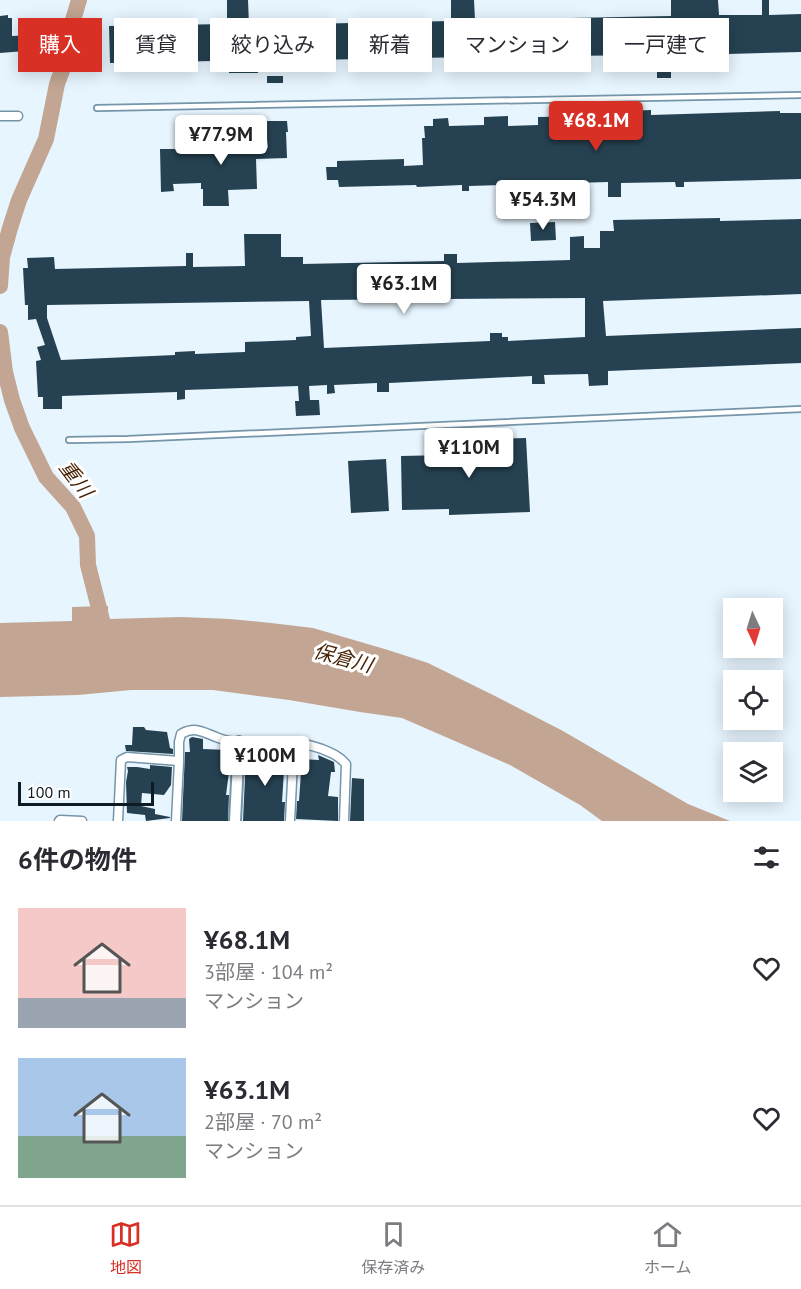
<!DOCTYPE html>
<html lang="ja">
<head>
<meta charset="utf-8">
<style>
	body { margin:0; font-family:"PT Sans","Noto Sans JP",sans-serif; background:#f7f7f7; color:#2b2b33; height:100vh; display:flex; flex-direction:column; font-size:22px; white-space:nowrap }
	* { box-sizing:border-box; margin:0 }
	p { font-size:20px; color:#7c7c81 }
	.icon { flex:none; width:33px; height:33px; fill:none; stroke:currentColor; stroke-width:2; stroke-linecap:round; stroke-linejoin:round }
	.map { position:relative; height:821px; overflow:hidden }
	.panel { display:flex; flex-direction:column; background:#fff; flex:1 }
	.panel>* { flex:none }
	.guide { position:absolute; left:18px; top:18px; width:765px; height:54px; display:flex; gap:12px }
	.needle { width:39px; rotate:176deg }
	.tools { position:absolute; left:723px; top:598px; display:grid; gap:12px }
	.tools a { display:grid; place-items:center; width:60px; height:60px; border-radius:0px; background:#fff; box-shadow:0 3px 15px #0003; font-size:30px }
	.scale { position:absolute; left:18px; bottom:15px; width:136px; box-sizing:border-box; padding-left:6px; border:3px solid #0f1b23; border-top:0; font-size:16px; line-height:21px; white-space:nowrap; color:#0f1b23; -webkit-text-stroke:4px #fff; paint-order:stroke }
	.price { position:absolute; translate:-50% -51px; padding:0 14px; border-radius:6px; background:#fff; color:#222; font-size:20px; line-height:39px; filter:drop-shadow(0 2px 3px #0008) }
	.price::after { content:''; position:absolute; left:50%; top:36px; width:18px; height:14px; margin-left:-9px; background:inherit; clip-path:polygon(0 0,100% 0,50% 100%) }
	.price.current { background:#d93025; color:#fff }
	ul { padding:0; list-style:none }
	li { display:flex; align-items:center; gap:18px; height:150px; padding:0 18px }
	li span { display:grid; place-items:center; flex:none; width:168px; height:120px; border-radius:0px; color:#555 }
	li>.icon { margin-inline-start:auto }
	span .icon { width:72px; height:72px; fill:#fffc; stroke-width:1 }
	li b { font-size:26px }
	h2 { display:flex; justify-content:space-between; align-items:center; height:72px; padding:0 18px; font-size:26px }
	.pill { padding:0 21px; border-radius:0px; background:#fff; box-shadow:0 3px 15px #0003; font-size:21px; line-height:54px }
	.pill.current { background:#d93025; color:#fff }
	.tabs { display:flex; justify-content:space-around; align-items:center; height:84px; border-top:2px solid #e1e1e2; background:#fff; font-size:16px; color:#7c7c81 }
	.tabs a { display:grid; justify-items:center; gap:3px }
	.tabs .current { color:#d93025 }
	.map>svg:first-child { display:block }
	.water { fill:#c2a592 }
	.lines { fill:none; stroke-linecap:round; stroke-linejoin:round }
	.river { stroke:#c2a592; stroke-width:16 }
	.building { fill:#264252; fill-rule:evenodd }
	.service-casing { stroke:#7595a9; stroke-width:8 }
	.minor-casing { stroke:#7595a9; stroke-width:11 }
	.tertiary-casing { stroke:#7595a9; stroke-width:14 }
	.service { stroke:#fff; stroke-width:4.5 }
	.minor { stroke:#fff; stroke-width:8 }
	.tertiary { stroke:#fff; stroke-width:10 }
	.labels { text-anchor:middle; dominant-baseline:central; stroke-width:6; stroke-linejoin:round; paint-order:stroke }
	.water-label { font-size:20px; font-style:italic; fill:#471f00; stroke:#fff }
</style>
</head>
<body>
<div class="map">
<svg width="801" height="821" viewBox="0 0 801 821">
	<rect width="100%" height="100%" fill="#e7f5fe"/>
	<path class="water" d="M108 606V619L181 617 230 619 271 623 313 628 388 650 428 663 497 697 563 731 688 804 730 821H602L580 805 510 765 402 718 360 712 289 700 213 690H131L78 695 0 697V623L72 621V607Z"/>
	<g class="lines">
		<g class="river">
			<path d="M0 286 2 257 10 228 19 200 46 139 57 84 67 57 73 20 79 0"/>
			<path d="M0 332 5 372 12 400 22 428 46 477 73 507 87 536 88 565 104 628"/>
		</g>
	</g>
	<g class="building">
		<path d="M227 0H248L249 25 451 21V0H474L475 20 671 16V0H718L719 15H762V0H769V15L801 14V52L728 54V58L716 59V53H692L693 66 671 67V78H657V55L559 56V71L525 72V56L258 61V73H229V68H214V61L110 63 109 26 227 24Z"/>
		<path d="M8 15V18H12V36L35 35 36 54 25 55V51L0 53V16Z"/>
		<path d="M37 18H44V30H36Z"/>
		<rect x="267" y="76" width="16" height="7"/>
		<path d="M651 110V115L780 111V113H801V179L684 182V187H676L675 182 621 183V197H608V182L469 186V191H462V185L417 187 416 185 339 187 338 180H327L326 167H337V161L404 159V166L423 165 422 138H425L424 126H433V119L448 118 449 126 484 125V117L508 116V126L538 125V117L604 116V112Z"/>
		<path d="M265 121H287L288 132H286L287 158 256 159 257 189 228 190 229 206H203V189H201V183L173 184 174 191 161 192 160 149H186V144H205V149L268 148Z"/>
		<path d="M720 218V221L801 219V294L603 301 606 336 801 328V363L608 371V385L589 386 588 374 544 375 545 384H532V376L389 383V392H377V383L334 385 335 393 327 394V385L309 386 310 400H319L320 415 296 416 295 401H299L298 386 185 390V399L177 400V392L62 396V409H43V397H38L36 361 41 360 37 347 45 345 36 319 28 320V305H25L23 268H28L27 258 54 257 55 269 186 266V253H193V267L245 266 244 234H281V257H303V264L444 261V254H457V263L570 260V237L584 236V248H600V231H614L613 220ZM585 298V337L508 341V337H502V333H490V341L324 348 321 300ZM309 301 311 336 296 337V340L245 342V352L195 354V351L175 352V355L61 360 47 318V305Z"/>
		<path d="M555 222 556 240 531 241 530 223Z"/>
		<path d="M526 438 530 512 449 515V509L402 510 401 456 447 455V442L490 441V439Z"/>
		<path d="M386 459 389 511 351 513 348 461Z"/>
		<path d="M133 727H144L146 730 167 732 170 748 173 749V754L126 751 125 745H132Z"/>
		<path d="M192 737 203 739V749L228 750V756L230 764 226 795H229L228 821H182L185 752H190L189 739Z"/>
		<path d="M264 749H284L282 762 287 761 286 771H284L282 802H285L284 821H243L246 755H265Z"/>
		<path d="M318 755 334 762 335 772H331L328 796 338 797V821L296 819 297 801H299L301 772H299L300 759 319 760Z"/>
		<path d="M150 765 172 767 171 785 164 795 142 793 141 806 155 809V814L170 817V818L146 821 145 815 127 813 126 782 128 771 127 767H137L150 769Z"/>
		<path d="M352 778 364 779V821H350Z"/>
	</g>
	<g class="lines">
		<g class="service-casing">
			<g id="service">
				<path d="M97 108 801 95"/>
				<path d="M69 440 128 439 801 409"/>
			</g>
		</g>
		<g class="minor-casing">
			<g id="minor">
				<path d="M0 116H18"/>
				<path d="M59 821 60 820 82 821"/>
				<path d="M118 821 121 760 127 757 179 761V742L181 734C195 726 203 732 216 737 223 740 231 742 239 742 269 744 292 738 322 749 332 753 339 756 346 764L344 821"/>
				<path d="M176 821 179 761"/>
				<path d="M290 821 294 742"/>
			</g>
		</g>
		<g class="tertiary-casing">
			<path id="tertiary" d="M235 821 239 742"/>
		</g>
		<use href="#service" class="service"/>
		<use href="#minor" class="minor"/>
		<use href="#tertiary" class="tertiary"/>
	</g>
	<g class="labels">
		<g class="water-label">
			<text transform="translate(76 479) rotate(53)">重川</text>
			<text transform="translate(343 658) rotate(15)">保倉川</text>
		</g>
	</g>
</svg>
<div class="tools">
<a><svg class="needle" viewBox="-14 -14 28 28"><path d="M0-13l5 13h-10z" fill="#e53935"/><path d="M0 13l5-13h-10z" fill="#7c7c81"/></svg></a>
<a><svg class="icon" aria-label="locate" viewBox="0 0 24 24"><circle cx="12" cy="12" r="6"/><path d="M12 2v4M12 18v4M2 12h4M18 12h4"/></svg></a>
<a><svg class="icon" aria-label="layers" viewBox="0 0 24 24"><path d="M12 4l9 5-9 5-9-5zM3 14l9 5 9-5"/></svg></a>
</div>
<div class="scale">100 m</div>
<b class="price current" style="left:596px;top:152px">¥68.1M</b>
<b class="price" style="left:221px;top:166px">¥77.9M</b>
<b class="price" style="left:543px;top:231px">¥54.3M</b>
<b class="price" style="left:404px;top:315px">¥63.1M</b>
<b class="price" style="left:469px;top:479px">¥110M</b>
<b class="price" style="left:265px;top:787px">¥100M</b>
<div class="guide">
<a class="pill current">購入</a>
<a class="pill">賃貸</a>
<a class="pill">絞り込み</a>
<a class="pill">新着</a>
<a class="pill">マンション</a>
<a class="pill">一戸建て</a>
</div>
</div>
<section class="panel">
<h2>6件の物件<svg class="icon" aria-label="filters" viewBox="0 0 24 24"><path d="M4 7h16M4 17h16"/><circle cx="9" cy="7" r="2"/><circle cx="15" cy="17" r="2"/></svg></h2>
<ul>
<li><span style="background:linear-gradient(#f6c9c9 75%,#9aa5b1 0)"><svg class="icon" aria-label="home" viewBox="0 0 24 24"><path d="M3 11l9-7 9 7M6 9v11h12V9"/></svg></span><div><b>¥68.1M</b><p>3部屋 · 104 m²</p><p>マンション</p></div><svg class="icon" aria-label="heart" viewBox="0 0 24 24"><path d="M12 20l-8-8c-3-5 5-10 8-4 3-6 11-1 8 4z"/></svg></li>
<li><span style="background:linear-gradient(#a9c7e8 65%,#7fa58c 0)"><svg class="icon" aria-label="home" viewBox="0 0 24 24"><path d="M3 11l9-7 9 7M6 9v11h12V9"/></svg></span><div><b>¥63.1M</b><p>2部屋 · 70 m²</p><p>マンション</p></div><svg class="icon" aria-label="heart" viewBox="0 0 24 24"><path d="M12 20l-8-8c-3-5 5-10 8-4 3-6 11-1 8 4z"/></svg></li>
</ul>
</section>
<nav class="tabs">
<a class="current"><svg class="icon" aria-label="map" viewBox="0 0 24 24"><path d="M3 6l6-2 6 2 6-2v14l-6 2-6-2-6 2zM9 4v14M15 6v14"/></svg>地図</a>
<a><svg class="icon" aria-label="saved" viewBox="0 0 24 24"><path d="M7 4h10v16l-5-4-5 4z"/></svg>保存済み</a>
<a><svg class="icon" aria-label="home" viewBox="0 0 24 24"><path d="M3 11l9-7 9 7M6 9v11h12V9"/></svg>ホーム</a>
</nav>
</body>
</html>
